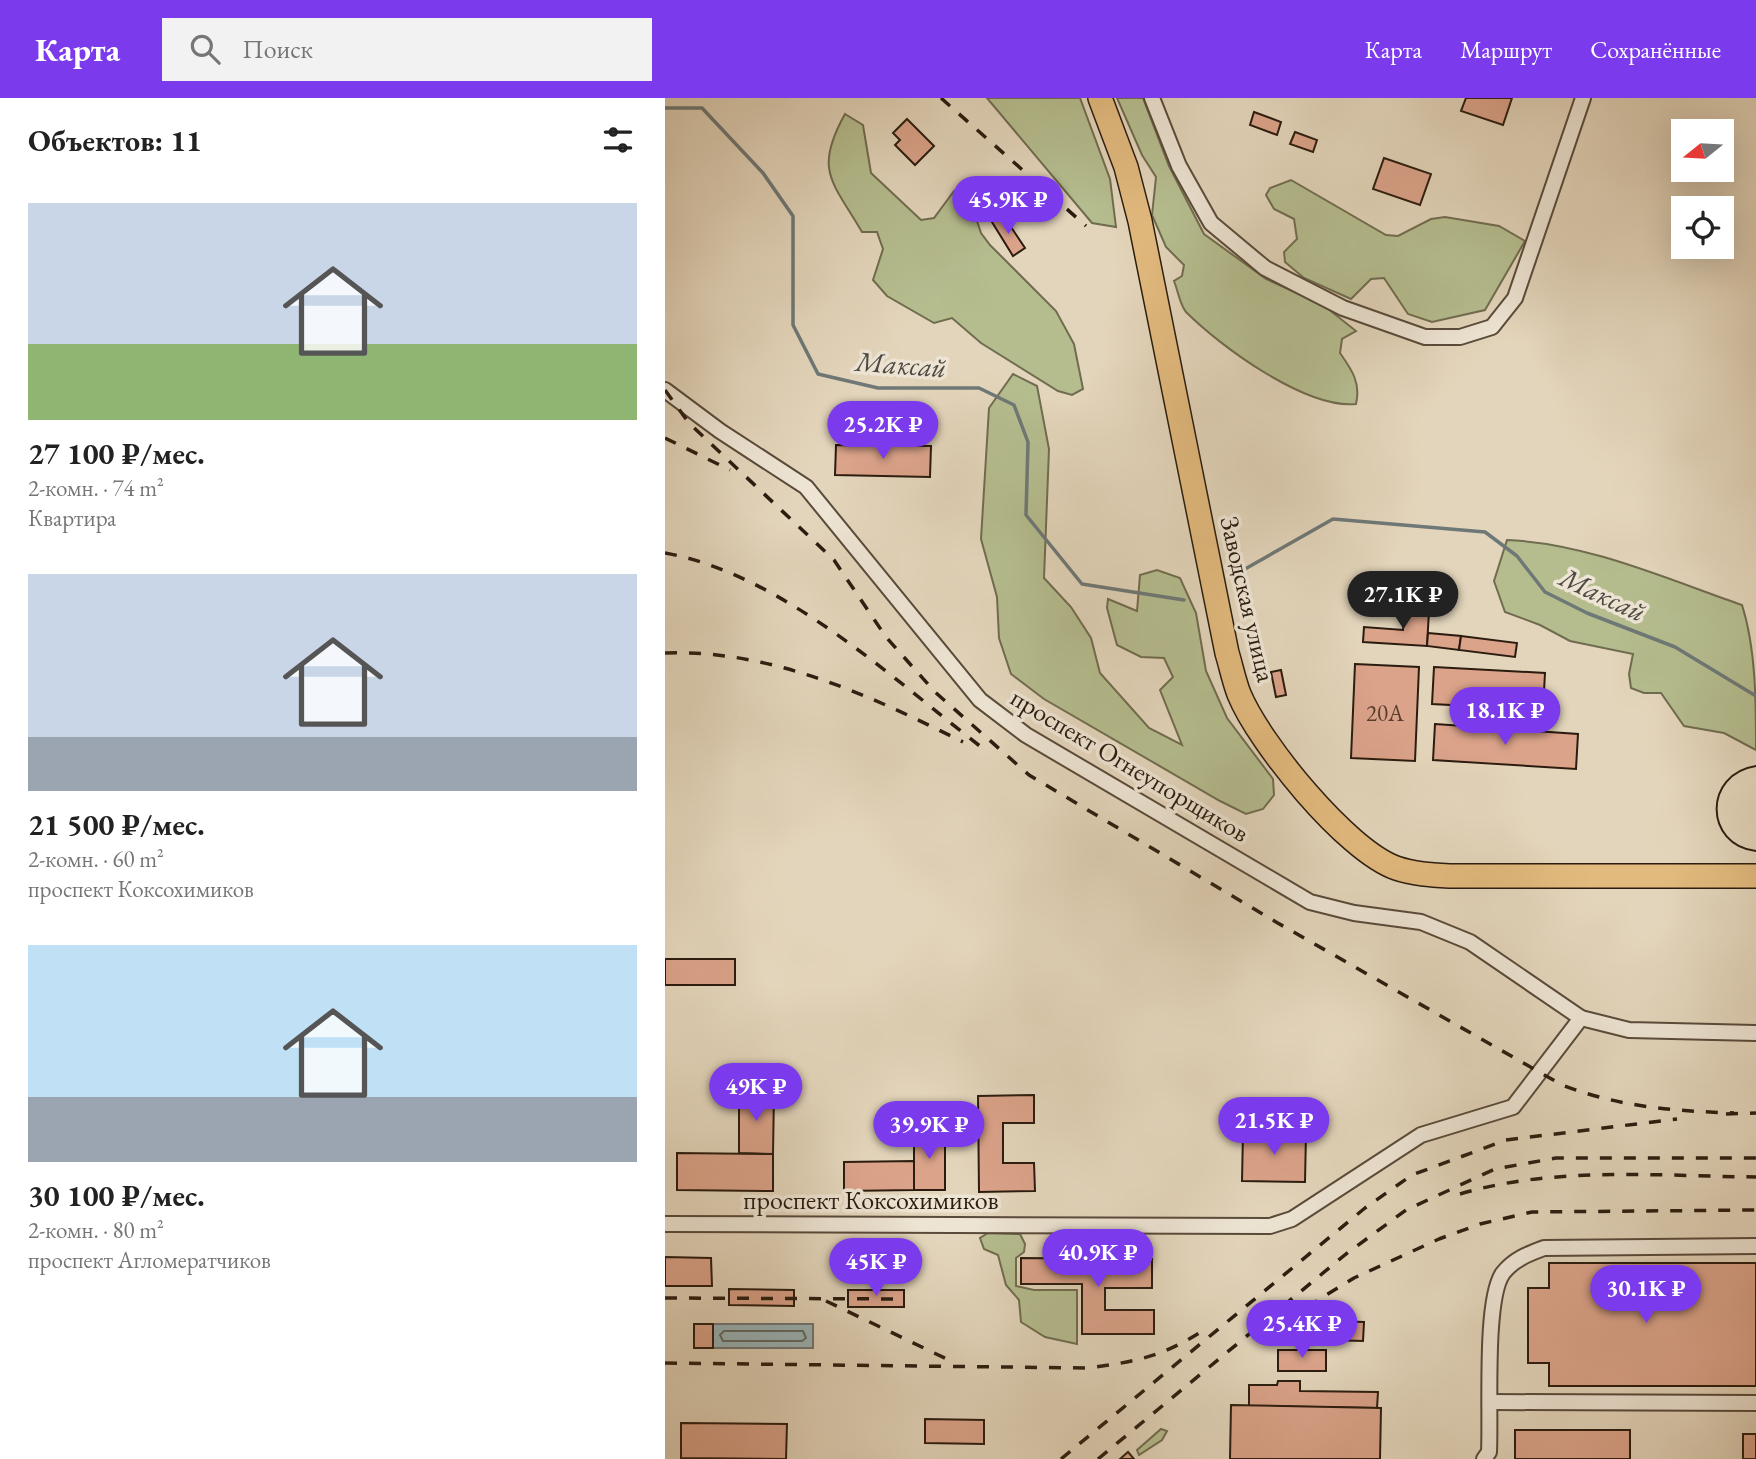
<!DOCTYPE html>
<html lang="ru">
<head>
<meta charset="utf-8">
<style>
	body { margin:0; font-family:"EB Garamond",serif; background:#f2f2f2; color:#222; height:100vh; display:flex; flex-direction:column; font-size:26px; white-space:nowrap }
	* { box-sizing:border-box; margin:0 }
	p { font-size:23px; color:#767676 }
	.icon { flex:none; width:38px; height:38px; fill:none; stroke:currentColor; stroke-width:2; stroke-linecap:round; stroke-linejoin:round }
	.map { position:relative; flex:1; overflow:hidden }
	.details { display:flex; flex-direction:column; background:#fff; width:665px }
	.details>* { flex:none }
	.needle { width:46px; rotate:252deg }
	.buttons { position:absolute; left:1006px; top:21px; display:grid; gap:14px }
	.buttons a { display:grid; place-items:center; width:63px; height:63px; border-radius:0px; background:#fff; box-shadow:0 7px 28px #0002; font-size:35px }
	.price { position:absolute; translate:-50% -60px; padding:0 16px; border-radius:24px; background:#7c3aed; color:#fff; font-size:23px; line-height:46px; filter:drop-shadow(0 2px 4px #0008) }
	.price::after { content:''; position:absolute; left:50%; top:42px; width:21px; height:16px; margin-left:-10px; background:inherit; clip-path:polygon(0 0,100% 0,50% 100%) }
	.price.on { background:#222; color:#fff }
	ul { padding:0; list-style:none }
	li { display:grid; align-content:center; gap:14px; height:371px; padding:0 28px }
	li span { display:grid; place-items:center; height:217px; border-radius:0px; color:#555 }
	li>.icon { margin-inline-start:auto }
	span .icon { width:126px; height:126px; fill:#fffc; stroke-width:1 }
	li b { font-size:30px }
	h2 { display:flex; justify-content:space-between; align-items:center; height:84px; padding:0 28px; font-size:30px }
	header { display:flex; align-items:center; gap:42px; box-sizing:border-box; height:98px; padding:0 35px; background:#7c3aed; color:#fff }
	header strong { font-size:33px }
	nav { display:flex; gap:38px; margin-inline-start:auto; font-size:24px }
	.search { width:490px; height:63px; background:#f2f2f2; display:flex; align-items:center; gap:18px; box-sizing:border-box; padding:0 24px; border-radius:0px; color:#767676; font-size:26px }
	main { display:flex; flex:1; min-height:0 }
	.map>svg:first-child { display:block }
	.green { fill:#b5bd8f; stroke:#706c4f; stroke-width:2 }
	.water { fill:#9ab6bb; stroke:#6e7876; stroke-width:2 }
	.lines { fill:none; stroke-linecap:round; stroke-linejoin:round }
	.shore { stroke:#626965; stroke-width:2 }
	.stream { stroke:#6e7876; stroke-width:3.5 }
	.building { fill:#dba38a; stroke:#2b1c0f; stroke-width:2 }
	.street-casing { stroke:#594a3a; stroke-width:18 }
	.primary-casing { stroke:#2b1c0f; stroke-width:26 }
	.street { stroke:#ede4d3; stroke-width:14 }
	.primary { stroke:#e2ba7e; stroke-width:23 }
	.tram { stroke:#2b1c0f; stroke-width:2 }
	.rail { stroke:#2b1c0f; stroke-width:3.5; stroke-dasharray:12 12; stroke-linecap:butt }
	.labels { text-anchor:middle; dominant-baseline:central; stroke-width:7; stroke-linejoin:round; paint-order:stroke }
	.number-label { font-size:23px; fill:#573e2e }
	.street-label { font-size:26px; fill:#2b1c0f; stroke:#ede4d3 }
	.water-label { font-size:28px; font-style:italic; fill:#4c4a43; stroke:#ede4d3 }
</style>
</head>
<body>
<header>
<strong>Карта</strong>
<div class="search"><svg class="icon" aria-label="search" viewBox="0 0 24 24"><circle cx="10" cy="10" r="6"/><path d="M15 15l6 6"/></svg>Поиск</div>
<nav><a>Карта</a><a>Маршрут</a><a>Сохранённые</a></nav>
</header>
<main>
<section class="details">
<h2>Объектов: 11<svg class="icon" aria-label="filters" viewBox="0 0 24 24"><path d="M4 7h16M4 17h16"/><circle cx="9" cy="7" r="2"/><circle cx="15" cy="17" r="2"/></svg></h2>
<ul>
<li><span style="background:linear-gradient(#c9d6e8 65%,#8fb573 0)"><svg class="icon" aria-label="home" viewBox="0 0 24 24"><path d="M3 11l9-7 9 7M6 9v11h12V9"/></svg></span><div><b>27 100 ₽/мес.</b><p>2-комн. · 74 m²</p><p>Квартира</p></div></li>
<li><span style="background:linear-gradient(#c9d6e8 75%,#9aa5b1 0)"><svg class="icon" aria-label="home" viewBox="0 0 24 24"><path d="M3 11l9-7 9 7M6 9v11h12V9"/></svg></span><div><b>21 500 ₽/мес.</b><p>2-комн. · 60 m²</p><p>проспект Коксохимиков</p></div></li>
<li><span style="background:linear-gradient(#bfe0f5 70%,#9aa5b1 0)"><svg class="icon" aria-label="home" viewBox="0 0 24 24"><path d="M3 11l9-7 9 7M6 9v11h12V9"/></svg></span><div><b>30 100 ₽/мес.</b><p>2-комн. · 80 m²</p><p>проспект Агломератчиков</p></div></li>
</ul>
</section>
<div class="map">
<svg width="1091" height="1361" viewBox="0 0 1091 1361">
	<rect width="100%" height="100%" fill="#e3d5bb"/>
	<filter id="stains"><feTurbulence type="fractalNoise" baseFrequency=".00286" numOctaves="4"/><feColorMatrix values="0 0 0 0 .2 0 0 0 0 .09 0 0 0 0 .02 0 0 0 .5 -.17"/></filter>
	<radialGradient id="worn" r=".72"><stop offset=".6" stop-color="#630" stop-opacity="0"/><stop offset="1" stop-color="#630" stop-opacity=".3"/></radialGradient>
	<g class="green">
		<path d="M322 0H415L445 81 451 129 427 125Z"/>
		<path d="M452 0H478L504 68 539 136 601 181 657 206 691 233 677 241 675 255C687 272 696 285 691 306 641 311 556 249 521 214 515 207 513 193 509 183L517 178 519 167 501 149 487 117 491 79 477 57Z"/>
		<path d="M180 16 198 27 206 75 256 122 269 120 289 93 309 114 316 135 325 147 391 213 409 246 418 291 407 297 393 293 316 245 287 220 269 225 222 198 208 182 218 151 212 134H197C168 84 148 73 180 16Z"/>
		<path d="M626 82 721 137 733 138 766 121 780 119 834 128 860 143 820 212 767 224 743 216 719 180 706 181 686 201 639 180 620 164 619 154 632 141 629 121 609 111 601 97 605 90Z"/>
		<path d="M348 276 372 288 384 351 379 480 406 509 426 540 435 575 484 630 517 647 495 592 508 579 499 560 476 559 452 547 442 510 443 501 472 513 475 477 492 472 515 480 531 515 541 573 562 620 608 681 609 697 598 711 581 716 555 703 379 601 346 576 334 540 332 499 316 441 324 310Z"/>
		<path d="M842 442C922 445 1002 481 1077 507 1091 551 1091 604 1091 652L1059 635 1019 628 996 595H979L966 590 964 576 968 556 905 543 875 527 840 514 829 483Z"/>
		<path d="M323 1135 355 1136 360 1146 359 1154 351 1160V1188L369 1192H412V1246L380 1239 356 1224 354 1202 341 1187 333 1157 319 1151 315 1140Z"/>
		<path d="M496 1331 502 1333 497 1342 474 1357 472 1352Z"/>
	</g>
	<rect class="water" x="48" y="1226" width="100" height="24"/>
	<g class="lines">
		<path class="shore" d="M59 1233H138L141 1240 137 1243H58L55 1237Z"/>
		<g class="stream">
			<path d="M0 10H37L98 75 128 118V227L153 276 213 290H314L349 307 363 344 361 417 417 486 519 502"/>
			<path d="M580 471 668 421 820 434 852 458 880 494 922 515 1010 549 1091 598"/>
		</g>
	</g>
	<g class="building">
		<path d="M801 0H847L838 27 796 13Z"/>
		<path d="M589 14 616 24 612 37 585 27Z"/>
		<path d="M242 21 269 48 250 67 230 47 235 42 228 35Z"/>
		<path d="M630 34 652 42 648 54 625 46Z"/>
		<path d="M719 60 766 76 755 107 708 91Z"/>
		<path d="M338 117 360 150 348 158 327 124Z"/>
		<path d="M171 347 266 348 265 379 170 377Z"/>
		<path d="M740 511 764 513 762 548 698 544 699 529 738 532Z"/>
		<path d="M763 535 796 538 794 552 762 548Z"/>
		<path d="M796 538 852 545 850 559 794 552Z"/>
		<path d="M690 566 754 569 750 663 686 660Z"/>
		<path d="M769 569 880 575 878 612 767 606Z"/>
		<path d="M616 572 621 597 611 599 606 574Z"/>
		<path d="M770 626 913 636 911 671 768 662Z"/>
		<rect x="0" y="861" width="70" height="26"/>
		<path d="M74 994H109L108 1056 74 1055Z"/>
		<path d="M369 997V1025H338V1065H369L370 1093 314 1094 313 998Z"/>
		<rect x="249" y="1034" width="31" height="58"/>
		<path d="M578 1034 641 1035 640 1084 577 1083Z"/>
		<path d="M12 1055 108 1056V1093L12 1092Z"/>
		<path d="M249 1063V1092L179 1093V1064Z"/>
		<path d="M0 1159 46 1160 47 1188H0Z"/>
		<path d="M356 1160 487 1161V1190H440V1212H489V1236H417V1186H356Z"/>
		<path d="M884 1165H1091V1288H884V1265H863V1190H884Z"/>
		<path d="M64 1191 129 1192V1208L64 1207Z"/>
		<rect x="183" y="1192" width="56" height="17"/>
		<path d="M665 1223 699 1224 698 1243 665 1242Z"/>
		<rect x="29" y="1226" width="19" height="24"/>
		<rect x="613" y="1252" width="48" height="21"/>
		<path d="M613 1283H635V1293L713 1294 712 1310 584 1308V1287H612Z"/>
		<path d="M566 1307 716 1310 715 1361H565Z"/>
		<path d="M260 1321 319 1322V1346L260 1345Z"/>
		<path d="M16 1325 122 1326 121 1361 16 1360Z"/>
		<rect x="850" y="1332" width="115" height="29"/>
		<rect x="1078" y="1336" width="13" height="25"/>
		<path d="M463 1354 469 1361H455Z"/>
	</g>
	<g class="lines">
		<g class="street-casing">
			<g id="street">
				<path d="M487 0 514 68 546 125 600 170 678 210 760 239H795L827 229 850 200 918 0"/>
				<path d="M0 292 55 333 141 389 315 602 361 637 645 804 689 815 756 824 805 844 916 920 964 932 1091 935"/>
				<path d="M0 1126 605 1128 627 1121 756 1037 848 1009 916 920"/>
				<path d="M826 1304 1091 1305"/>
				<path d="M819 1361 824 1354C826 1316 819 1201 838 1175 849 1161 863 1156 879 1150L1091 1148"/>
			</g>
		</g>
		<g class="primary-casing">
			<path id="primary" d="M435 0 461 69 475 123 562 555C566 568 569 583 574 596 594 645 681 752 731 770 748 776 767 777 785 778H1091"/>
		</g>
		<use href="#street" class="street"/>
		<use href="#primary" class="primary"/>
		<path class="tram" d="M1091 668C1038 676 1039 747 1091 753"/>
		<g class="rail">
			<path d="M276 0 421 128"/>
			<path d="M0 292 24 325 169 462 221 539 270 594 364 677 611 824 897 987C954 1009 1009 1013 1069 1015"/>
			<path d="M0 340 65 372"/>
			<path d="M0 455C117 476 228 581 320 652"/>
			<path d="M0 555C106 551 206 598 298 644"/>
			<path d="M1061 1016 1091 1015"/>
			<path d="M795 1096C889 1068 994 1078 1091 1079"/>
			<path d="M0 1200 239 1201"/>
			<path d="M161 1203 288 1264"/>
			<path d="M601 1234 689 1180 774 1141 815 1126 867 1114 1091 1112"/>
			<path d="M0 1265 422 1270C470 1264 497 1259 539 1232"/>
			<path d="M396 1361 700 1110 747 1077 841 1042 1012 1021"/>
			<path d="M433 1361 681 1156 741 1112 830 1071 891 1060H1091"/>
		</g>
	</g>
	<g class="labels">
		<g class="number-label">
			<text x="720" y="615">20А</text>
		</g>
		<g class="street-label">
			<text transform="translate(583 501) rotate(77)">Заводская улица</text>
			<text transform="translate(465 667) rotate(31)">проспект Огнеупорщиков</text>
			<text x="206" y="1102">проспект Коксохимиков</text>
		</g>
		<g class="water-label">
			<text transform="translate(236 266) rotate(4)">Максай</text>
			<text transform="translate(938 496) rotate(25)">Максай</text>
		</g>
	</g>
	<rect width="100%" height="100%" filter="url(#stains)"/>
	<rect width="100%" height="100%" fill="url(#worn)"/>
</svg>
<div class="buttons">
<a><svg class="needle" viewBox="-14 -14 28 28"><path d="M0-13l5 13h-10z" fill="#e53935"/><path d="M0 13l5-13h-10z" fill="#767676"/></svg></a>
<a><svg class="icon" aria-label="locate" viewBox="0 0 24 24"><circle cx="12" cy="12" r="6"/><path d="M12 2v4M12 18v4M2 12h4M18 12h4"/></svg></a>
</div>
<b class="price" style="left:343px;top:138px">45.9K ₽</b>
<b class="price" style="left:218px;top:363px">25.2K ₽</b>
<b class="price on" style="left:738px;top:533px">27.1K ₽</b>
<b class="price" style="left:840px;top:649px">18.1K ₽</b>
<b class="price" style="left:91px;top:1025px">49K ₽</b>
<b class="price" style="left:609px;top:1059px">21.5K ₽</b>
<b class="price" style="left:264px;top:1063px">39.9K ₽</b>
<b class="price" style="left:433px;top:1191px">40.9K ₽</b>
<b class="price" style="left:211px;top:1200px">45K ₽</b>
<b class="price" style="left:981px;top:1227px">30.1K ₽</b>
<b class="price" style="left:637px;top:1262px">25.4K ₽</b>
</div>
</main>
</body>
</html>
